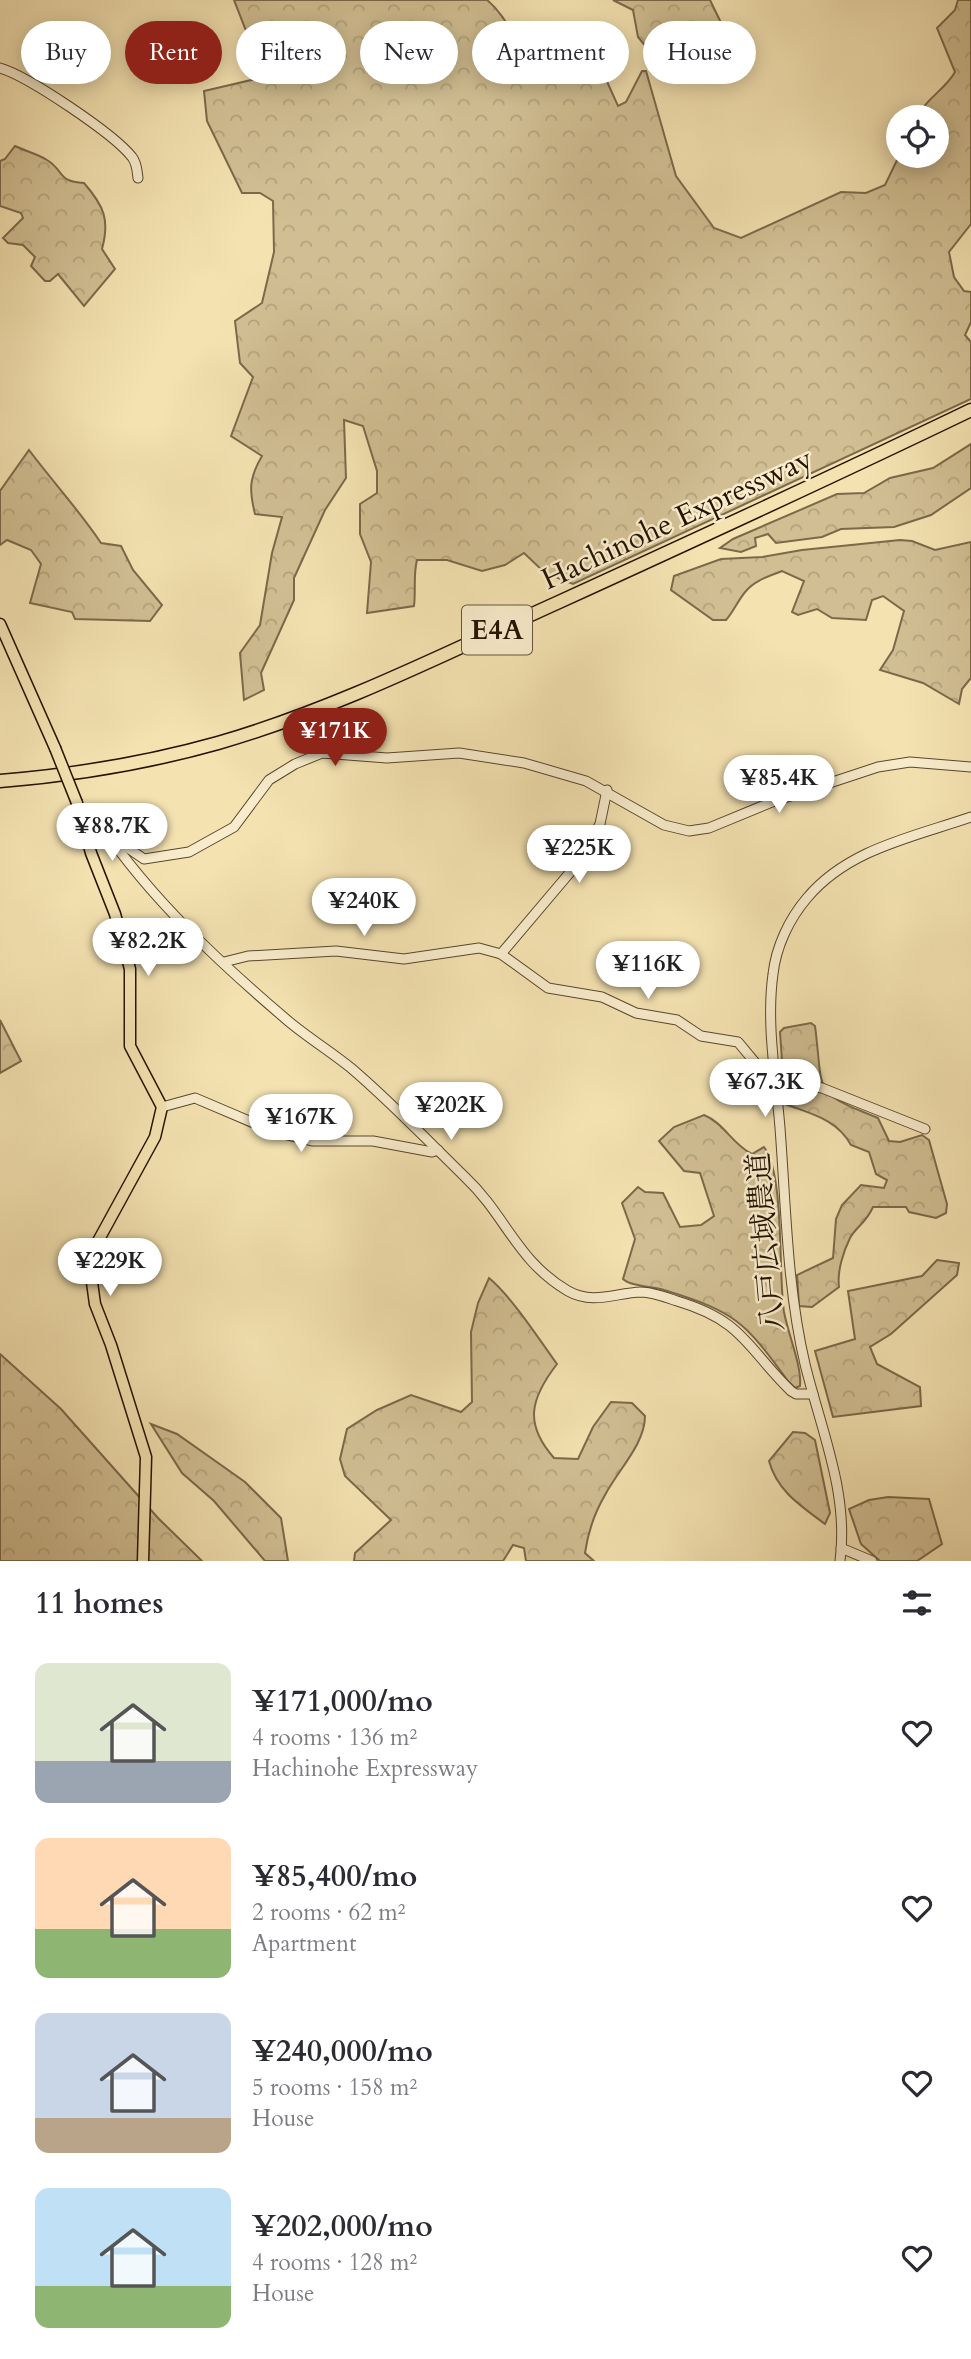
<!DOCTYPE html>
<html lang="en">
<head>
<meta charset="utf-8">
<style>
	body { margin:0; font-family:Cardo,"Noto Serif JP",serif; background:#f2f2f3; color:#2b2b33; height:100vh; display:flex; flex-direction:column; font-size:26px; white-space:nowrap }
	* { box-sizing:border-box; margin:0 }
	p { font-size:23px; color:#7c7c81 }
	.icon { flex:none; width:38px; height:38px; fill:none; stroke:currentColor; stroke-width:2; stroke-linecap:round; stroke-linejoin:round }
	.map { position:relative; height:1561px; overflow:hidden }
	.panel { display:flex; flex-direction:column; background:#fff; flex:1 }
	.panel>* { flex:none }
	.top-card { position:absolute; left:21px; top:21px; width:929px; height:63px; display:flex; gap:14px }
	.buttons { position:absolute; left:886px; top:105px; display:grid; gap:14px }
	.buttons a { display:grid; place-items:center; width:63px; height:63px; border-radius:50%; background:#fff; box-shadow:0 4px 18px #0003; font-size:35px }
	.price { position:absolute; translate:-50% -60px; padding:0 16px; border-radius:24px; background:#fff; color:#222; font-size:23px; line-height:46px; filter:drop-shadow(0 2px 4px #0008) }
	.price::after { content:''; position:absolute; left:50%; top:42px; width:21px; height:16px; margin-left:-10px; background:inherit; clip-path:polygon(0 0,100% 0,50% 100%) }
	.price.current { background:#8f2418; color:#fff }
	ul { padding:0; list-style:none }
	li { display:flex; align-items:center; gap:21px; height:175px; padding:0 35px }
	li span { display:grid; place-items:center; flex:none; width:196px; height:140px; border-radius:14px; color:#555 }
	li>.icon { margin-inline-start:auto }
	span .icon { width:84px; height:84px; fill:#fffc; stroke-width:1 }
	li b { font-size:30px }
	h2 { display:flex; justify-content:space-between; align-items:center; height:84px; padding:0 35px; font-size:30px }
	.pill { padding:0 24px; border-radius:32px; background:#fff; box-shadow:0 4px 18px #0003; font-size:24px; line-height:63px }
	.pill.current { background:#8f2418; color:#fff }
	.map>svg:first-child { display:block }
	.forest { fill:url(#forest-crowns); stroke:#7b694a; stroke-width:2 }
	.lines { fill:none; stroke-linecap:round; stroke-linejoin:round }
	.minor-casing { stroke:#59472c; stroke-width:11 }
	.major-casing { stroke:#251300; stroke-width:13 }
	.highway-casing { stroke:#251300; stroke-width:15 }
	.minor { stroke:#f8eccc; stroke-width:9 }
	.major { stroke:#f4e2b1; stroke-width:10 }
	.highway { stroke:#f4e2b1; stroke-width:12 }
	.major-bridge-casing { stroke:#251300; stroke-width:13; stroke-linecap:butt }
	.major-bridge { stroke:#f4e2b1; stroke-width:10 }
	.labels { text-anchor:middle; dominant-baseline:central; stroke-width:5; stroke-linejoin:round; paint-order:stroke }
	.shield { fill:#f8eccc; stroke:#64543d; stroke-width:2 }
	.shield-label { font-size:28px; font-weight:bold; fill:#251300 }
	.street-label { font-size:30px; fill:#251300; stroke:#f8eccc }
</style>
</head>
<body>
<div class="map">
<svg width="971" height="1561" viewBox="0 0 971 1561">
	<defs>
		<pattern id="forest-crowns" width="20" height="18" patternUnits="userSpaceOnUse" patternTransform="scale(1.75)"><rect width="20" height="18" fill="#d1bf93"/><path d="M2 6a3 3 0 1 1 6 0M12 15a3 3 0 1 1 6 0" fill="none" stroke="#b3a37d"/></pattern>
	</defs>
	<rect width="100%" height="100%" fill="#f4e2b1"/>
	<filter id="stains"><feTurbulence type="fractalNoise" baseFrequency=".00286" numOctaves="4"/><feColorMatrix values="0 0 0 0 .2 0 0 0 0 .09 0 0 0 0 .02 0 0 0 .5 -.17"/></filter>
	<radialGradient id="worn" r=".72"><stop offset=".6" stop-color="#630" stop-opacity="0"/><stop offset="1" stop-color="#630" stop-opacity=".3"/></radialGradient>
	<g class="forest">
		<path d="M234 0H487C513 21 519 60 549 76L562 44 568 42 600 66 618 106 626 102 642 71H646L676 176 714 228 741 238 841 192 866 193 885 185 899 156H936V117H917C926 98 945 90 955 72L937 28 955 10 958 0H971V224L949 252 954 277 964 291 971 292V322L965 335 971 342V399L573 584 545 573 524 553 505 565 482 571 447 560H417C413 576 416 589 414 606L367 613 371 562 360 534V504L377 493V471L363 426 344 420 346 478 325 510 294 578V600L261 673 264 690 244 700 240 653 260 625 272 553 282 517 255 514C249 490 249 478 262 456L231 436 253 377 240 363 235 321 262 303 274 252 273 201 260 193H242L207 121 204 91 264 77Z"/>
		<path d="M613 0H710L725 31C710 52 679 52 655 58L638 37 633 10Z"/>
		<path d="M15 146C25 151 38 154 47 160 65 171 57 182 84 183 104 206 110 220 102 249L115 269 84 306 58 274 50 281H45L31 266 35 257 23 245 8 243 3 238 23 218 21 213 0 206V161L5 159Z"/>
		<path d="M971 444V488L931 515 894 527 841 529 822 537 776 543 768 534 755 538 756 546 741 552 720 548 733 539 837 494 864 493 890 478 933 468Z"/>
		<path d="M29 450C53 482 79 510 101 543L121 546 133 570 162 605 150 621 75 619 72 612 30 603 41 564 31 550 7 540 0 545V491Z"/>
		<path d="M900 540 912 541 935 550 971 542V678L962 689 959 704 923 683 880 670 893 650 904 611 883 596 872 600 866 620 832 618 817 609 798 615 792 612 804 581 782 571C770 576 755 580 746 591 738 600 734 611 726 620H713L671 590 674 576 721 559 762 557 802 550Z"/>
		<path d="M0 1020 21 1061 0 1073Z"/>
		<path d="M811 1023 815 1026C824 1093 810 1091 878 1118L889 1141 900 1142 922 1135 929 1140 947 1204 946 1213 936 1218 909 1212 906 1207H873C866 1223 856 1227 850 1238 843 1252 837 1272 839 1287L812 1307 799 1306 797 1275 833 1258 836 1219 842 1205 861 1185 884 1188 887 1180 876 1174 869 1152 851 1145C837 1119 811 1114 785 1104L780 1032 784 1028Z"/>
		<path d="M704 1115C724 1123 733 1145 752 1154L764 1147C785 1175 778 1273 784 1312 788 1334 802 1366 800 1386L795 1388 788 1381C744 1321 736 1312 664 1290 652 1286 632 1287 623 1279L635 1239 622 1203 638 1187 645 1192 663 1193 680 1227 701 1225 714 1216 700 1173 684 1171 659 1141 674 1127Z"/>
		<path d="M937 1260 959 1263 957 1275 891 1334 870 1347 877 1364 920 1387 921 1406 833 1417 815 1351 855 1339 848 1291 922 1276Z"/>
		<path d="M489 1278C511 1296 539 1339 557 1364 530 1399 524 1424 554 1458L578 1459 593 1427 611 1402 632 1403 645 1416C645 1444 618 1470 605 1495 594 1514 588 1531 585 1553L594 1561H526L524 1548 513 1545 503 1561H354L355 1553 391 1520 345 1476 340 1459 347 1429 377 1410 411 1395 461 1412 472 1402 471 1332 478 1303Z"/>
		<path d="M0 1354 61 1409 158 1518 202 1561H0Z"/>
		<path d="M151 1424 177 1434 245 1482 281 1518 288 1561H265L214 1501 182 1473Z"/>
		<path d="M793 1432 805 1433 815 1440 830 1513 825 1524C801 1506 777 1491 769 1461Z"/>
		<path d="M888 1497 929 1499 942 1544 917 1561H880L861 1544 849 1509 869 1500Z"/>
	</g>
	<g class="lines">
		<g class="minor-casing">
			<g id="minor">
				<path d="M0 68C28 76 114 134 132 157 137 163 137 171 138 178"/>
				<path d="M83 819 96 820 101 825C151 899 219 962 287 1020 307 1037 330 1051 351 1068 391 1102 428 1141 466 1178 506 1216 517 1261 568 1291 593 1305 615 1293 641 1292 652 1292 665 1297 677 1301 744 1321 746 1347 791 1391L796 1394H813"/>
				<path d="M107 835 115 833 125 846 144 859 189 852 234 827 269 780 295 764 322 753 387 758 459 753 524 763 586 781 664 825 689 831 709 828 772 802 878 767 910 762 971 767"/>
				<path d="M501 954 578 863 600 824 607 790"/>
				<path d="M224 962 248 956 336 951 404 959 479 948 501 954 548 988 602 997 636 1013 677 1020 701 1036 738 1042 768 1078 822 1088 925 1129"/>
				<path d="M162 1107 195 1098 275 1132 312 1141H373L432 1152 438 1150"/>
				<path d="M841 1548 872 1561"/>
				<path d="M840 1561C849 1493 821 1430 805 1364 787 1288 786 1206 780 1128 776 1078 766 1024 773 974 776 947 789 919 807 898 848 849 913 837 971 817"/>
			</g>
		</g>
		<g class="major-casing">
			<g id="major">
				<path d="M0 624 55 748"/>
				<path d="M77 803 91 853 115 914 130 969V1046L162 1107 155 1137 97 1243 91 1275 95 1304 111 1345 146 1457 143 1561"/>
			</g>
		</g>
		<g class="highway-casing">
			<path id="highway" d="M0 781C74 775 147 763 218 743 336 709 448 652 559 602 697 539 834 476 971 410"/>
		</g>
		<use href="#minor" class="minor"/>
		<use href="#major" class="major"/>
		<use href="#highway" class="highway"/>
		<g class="major-bridge-casing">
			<path id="major-bridge" d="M55 748 77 803"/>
		</g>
		<use href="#major-bridge" class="major-bridge"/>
	</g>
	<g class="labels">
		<rect class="shield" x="462" y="605.5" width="70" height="49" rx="5"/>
		<g class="shield-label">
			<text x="497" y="630">E4A</text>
		</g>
		<g class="street-label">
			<text transform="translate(677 519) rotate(-25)">Hachinohe Expressway</text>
			<text transform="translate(766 1242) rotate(-95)">八戸広域農道</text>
		</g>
	</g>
	<rect width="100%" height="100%" filter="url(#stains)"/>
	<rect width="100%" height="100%" fill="url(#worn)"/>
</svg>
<div class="buttons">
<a><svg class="icon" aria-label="locate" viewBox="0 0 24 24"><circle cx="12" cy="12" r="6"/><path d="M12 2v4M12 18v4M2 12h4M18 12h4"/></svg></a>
</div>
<b class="price current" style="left:335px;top:768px">¥171K</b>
<b class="price" style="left:779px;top:815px">¥85.4K</b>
<b class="price" style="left:112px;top:863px">¥88.7K</b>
<b class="price" style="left:579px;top:885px">¥225K</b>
<b class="price" style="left:364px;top:938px">¥240K</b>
<b class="price" style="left:148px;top:978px">¥82.2K</b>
<b class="price" style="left:648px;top:1001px">¥116K</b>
<b class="price" style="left:765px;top:1119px">¥67.3K</b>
<b class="price" style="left:451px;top:1142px">¥202K</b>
<b class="price" style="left:301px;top:1154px">¥167K</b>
<b class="price" style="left:110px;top:1298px">¥229K</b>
<div class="top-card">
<a class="pill">Buy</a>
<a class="pill current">Rent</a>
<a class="pill">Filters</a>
<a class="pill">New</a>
<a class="pill">Apartment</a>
<a class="pill">House</a>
</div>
</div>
<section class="panel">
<h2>11 homes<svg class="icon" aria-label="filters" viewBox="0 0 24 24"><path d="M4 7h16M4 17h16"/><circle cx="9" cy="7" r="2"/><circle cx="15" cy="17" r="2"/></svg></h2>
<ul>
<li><span style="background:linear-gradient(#dfe7d0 70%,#9aa5b1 0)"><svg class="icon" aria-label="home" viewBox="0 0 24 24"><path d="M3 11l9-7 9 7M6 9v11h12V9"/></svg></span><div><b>¥171,000/mo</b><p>4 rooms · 136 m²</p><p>Hachinohe Expressway</p></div><svg class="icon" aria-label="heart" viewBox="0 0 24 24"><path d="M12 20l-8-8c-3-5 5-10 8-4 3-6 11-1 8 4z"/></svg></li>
<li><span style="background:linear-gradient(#ffd9b3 65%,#8fb573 0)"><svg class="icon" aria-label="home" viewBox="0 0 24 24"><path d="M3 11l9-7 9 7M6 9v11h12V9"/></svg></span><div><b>¥85,400/mo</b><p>2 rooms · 62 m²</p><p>Apartment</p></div><svg class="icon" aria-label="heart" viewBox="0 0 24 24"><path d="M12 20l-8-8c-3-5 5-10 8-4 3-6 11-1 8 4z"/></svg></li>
<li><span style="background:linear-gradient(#c9d6e8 75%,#b9a48a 0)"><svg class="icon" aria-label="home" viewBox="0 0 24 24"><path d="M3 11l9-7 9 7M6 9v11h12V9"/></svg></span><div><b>¥240,000/mo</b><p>5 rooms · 158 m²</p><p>House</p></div><svg class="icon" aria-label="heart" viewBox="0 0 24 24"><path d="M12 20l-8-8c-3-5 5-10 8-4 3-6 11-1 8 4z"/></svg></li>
<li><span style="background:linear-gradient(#bfe0f5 70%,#8fb573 0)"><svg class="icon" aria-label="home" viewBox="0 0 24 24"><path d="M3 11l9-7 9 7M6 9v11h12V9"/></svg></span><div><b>¥202,000/mo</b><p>4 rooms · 128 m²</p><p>House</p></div><svg class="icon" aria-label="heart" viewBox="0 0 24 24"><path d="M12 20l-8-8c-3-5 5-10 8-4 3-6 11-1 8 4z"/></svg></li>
</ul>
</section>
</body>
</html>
